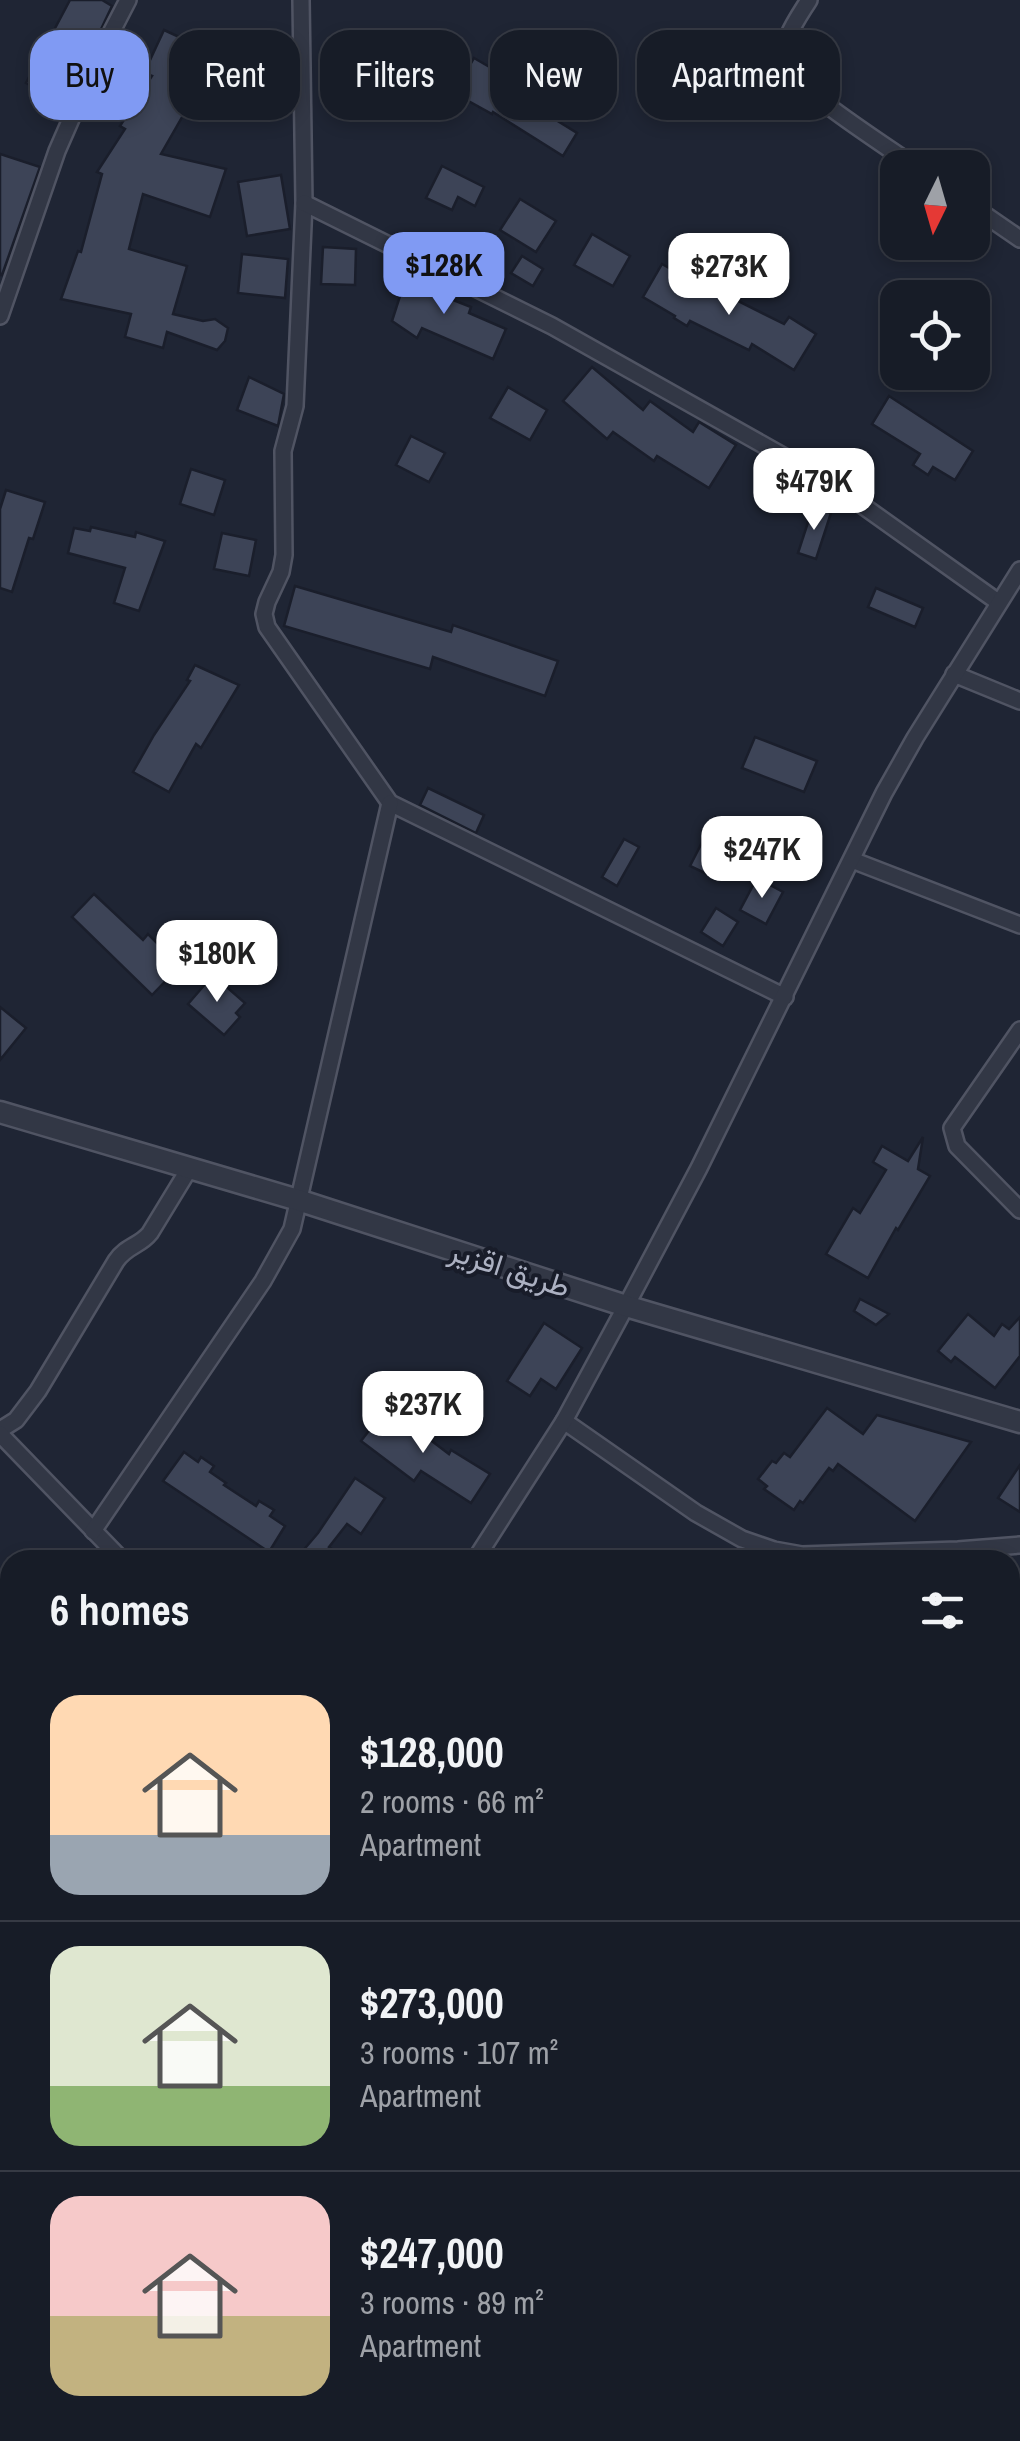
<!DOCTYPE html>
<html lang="en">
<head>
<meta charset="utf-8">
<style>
	body { margin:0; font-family:"Archivo Narrow",Vazirmatn,sans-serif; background:#20252f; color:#f1f3f6; height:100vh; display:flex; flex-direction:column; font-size:38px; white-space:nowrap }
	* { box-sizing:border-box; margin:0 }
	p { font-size:32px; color:#9ea1a7 }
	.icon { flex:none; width:55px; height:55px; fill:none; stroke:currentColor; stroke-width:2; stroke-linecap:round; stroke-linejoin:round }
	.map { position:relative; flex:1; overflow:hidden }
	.panel { position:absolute; left:0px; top:1550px; width:1020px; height:892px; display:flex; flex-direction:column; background:#171c27; border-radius:30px 30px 0 0; box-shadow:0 5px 15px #0003,0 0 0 2px #363a44 }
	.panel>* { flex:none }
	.top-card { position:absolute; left:30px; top:30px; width:960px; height:90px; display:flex; gap:20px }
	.needle { width:65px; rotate:185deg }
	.buttons { position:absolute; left:880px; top:150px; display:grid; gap:20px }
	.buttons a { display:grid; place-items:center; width:110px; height:110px; border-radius:20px; background:#171c27; box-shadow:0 5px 15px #0003,0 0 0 2px #363a44; font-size:50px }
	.price { position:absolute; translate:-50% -85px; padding:0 22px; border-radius:20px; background:#fff; color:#222; font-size:32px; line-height:65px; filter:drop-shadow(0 2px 5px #0008) }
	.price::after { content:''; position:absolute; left:50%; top:60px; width:30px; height:22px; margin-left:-15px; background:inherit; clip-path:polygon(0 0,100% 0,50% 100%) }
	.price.on { background:#809af3; color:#111 }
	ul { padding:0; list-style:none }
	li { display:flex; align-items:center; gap:30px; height:250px; padding:0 50px }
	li+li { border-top:2px solid #363a44 }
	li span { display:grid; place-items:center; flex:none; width:280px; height:200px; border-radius:30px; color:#555 }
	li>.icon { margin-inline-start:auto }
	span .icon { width:120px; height:120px; fill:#fffc; stroke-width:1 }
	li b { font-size:42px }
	h2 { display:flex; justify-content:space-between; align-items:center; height:120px; padding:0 50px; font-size:42px }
	.chip { padding:0 35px; border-radius:30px; background:#171c27; box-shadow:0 5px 15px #0003,0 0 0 2px #363a44; font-size:35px; line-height:90px }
	.chip.on { background:#809af3; color:#111 }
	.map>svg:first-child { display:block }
	.building { fill:#3d4457; stroke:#1a1e2b; stroke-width:2.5 }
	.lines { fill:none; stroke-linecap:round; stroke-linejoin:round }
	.service-casing { stroke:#505463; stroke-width:12 }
	.minor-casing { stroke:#505463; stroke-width:20 }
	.tertiary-casing { stroke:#505463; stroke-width:25 }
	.trunk-casing { stroke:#3d414f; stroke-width:32 }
	.service { stroke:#323745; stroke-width:8 }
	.minor { stroke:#323745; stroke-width:15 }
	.tertiary { stroke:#323745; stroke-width:20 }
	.trunk { stroke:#5d5d5a; stroke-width:28 }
	.labels { text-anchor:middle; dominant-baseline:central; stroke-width:8; stroke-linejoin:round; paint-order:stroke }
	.street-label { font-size:30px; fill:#acb1c2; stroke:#181c29 }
</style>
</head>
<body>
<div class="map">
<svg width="1020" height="2441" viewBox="0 0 1020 2441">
	<rect width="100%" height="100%" fill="#1f2534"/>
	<g class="building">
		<path d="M70 0H102L112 6 66 103 26 83Z"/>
		<path d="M164 30 214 53 193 98 161 154 226 169 210 217 143 194 129 249 187 266 173 314 203 321 215 319 228 328 225 341 217 350 167 332 163 348 125 337 131 314 61 299 78 251 81 252 102 174 97 172 125 129 120 126 152 76 144 73Z"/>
		<path d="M474 58 512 80 506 89 577 133 563 156 493 112 492 114 454 93Z"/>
		<path d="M0 154 40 167 2 275H0Z"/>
		<path d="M442 166 484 187 475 206 458 197 452 210 426 198Z"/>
		<path d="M281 175 290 229 247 236 238 182Z"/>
		<path d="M520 199 556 221 536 252 500 230Z"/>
		<path d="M592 234 630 256 613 286 574 265Z"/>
		<path d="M323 247 356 249 355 285 321 284Z"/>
		<path d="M242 254 288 259 285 298 238 293Z"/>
		<path d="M522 256 543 269 533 286 511 273Z"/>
		<path d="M662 264 722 298 724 294 784 324 789 317 816 334 794 370 752 344 749 350 690 321 687 326 674 318 675 316 643 297Z"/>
		<path d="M408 271 442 286 438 294 471 307 469 313 506 329 493 359 422 328 417 338 392 321Z"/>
		<path d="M592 367 643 410 650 401 693 432 699 422 736 445 709 488 657 456 654 461 613 432 607 439 563 401Z"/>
		<path d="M249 377 284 394 278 426 237 410Z"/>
		<path d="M508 387 547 410 530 440 490 418Z"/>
		<path d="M889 396 973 451 955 480 933 467 928 475 913 465 920 454 872 424Z"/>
		<path d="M411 436 445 453 429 482 396 465Z"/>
		<path d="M191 469 225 480 214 515 180 504Z"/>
		<path d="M6 490 45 502 33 539 29 538 12 592 0 588V509Z"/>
		<path d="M813 507 831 513 816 559 798 553Z"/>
		<path d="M91 527 135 537 136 532 165 541 139 611 114 603 125 568 68 553 74 528 90 531Z"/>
		<path d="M222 533 256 540 249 576 214 569Z"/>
		<path d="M295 586 451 632 453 625 558 661 545 696 433 657 430 669 284 626Z"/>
		<path d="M876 588 923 608 915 627 868 607Z"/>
		<path d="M195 665 239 685 201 748 196 744 169 792 133 772 154 735 190 681 187 680Z"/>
		<path d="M755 737 817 761 804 792 742 768Z"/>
		<path d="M428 788 484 815 476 833 420 805Z"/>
		<path d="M715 817 734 827 709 875 690 866Z"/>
		<path d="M624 839 639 847 617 886 602 877Z"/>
		<path d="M757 878 783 892 766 924 740 910Z"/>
		<path d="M94 894 143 940 148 934 180 966 152 995 72 917Z"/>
		<path d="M716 908 738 922 723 946 701 932Z"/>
		<path d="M213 975 245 1003 236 1013 240 1017 224 1035 188 1004Z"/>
		<path d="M0 1007 26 1028 0 1060Z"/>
		<path d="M923 1137 918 1169 930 1176 898 1230 896 1228 868 1278 826 1254 853 1208 860 1213 886 1170 873 1162 882 1146 908 1161Z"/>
		<path d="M860 1299 889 1314 876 1325 854 1311Z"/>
		<path d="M968 1314 994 1336 1002 1324 1009 1329 1020 1317V1356L995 1388 955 1357 951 1362 938 1351Z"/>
		<path d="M544 1323 582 1348 556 1389 541 1379 530 1396 507 1381Z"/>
		<path d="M387 1407 449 1454 451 1450 490 1474 471 1503 421 1471 414 1481 361 1441Z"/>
		<path d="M827 1408 863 1434 877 1415 971 1442 915 1521 838 1464 833 1471 829 1468 803 1503 800 1501 794 1510 764 1489 767 1486 758 1479 772 1461 776 1463 784 1453 790 1457Z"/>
		<path d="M184 1452 198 1462 201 1457 214 1466 210 1472 226 1483 224 1485 256 1506 259 1501 274 1510 270 1516 285 1526 269 1552 163 1481Z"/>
		<path d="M1020 1465V1512L998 1498Z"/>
		<path d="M355 1478 385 1498 361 1534 347 1524 329 1547 347 1560H295L318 1533Z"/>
	</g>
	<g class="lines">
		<g class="service-casing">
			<g id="service">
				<path d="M1010 2078 1020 2066"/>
				<path d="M0 2401 10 2387"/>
			</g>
		</g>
		<g class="minor-casing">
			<g id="minor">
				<path d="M301 0 304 203 295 406 283 451 284 555 281 572 267 602 264 614 267 627 390 803 785 997"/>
				<path d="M809 0C798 18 778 44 786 65 796 90 891 149 917 168"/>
				<path d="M304 203 552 326 831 483 998 602"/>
				<path d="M972 206 1020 239"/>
				<path d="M0 316 57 151 96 62 128 0"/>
				<path d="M954 674 1020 701"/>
				<path d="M852 860 1020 925"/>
				<path d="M1020 1030 952 1128 957 1146 1020 1210"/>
				<path d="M564 1421 696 1513 742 1539 774 1550 802 1555 958 1550 1020 1545"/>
				<path d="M0 1430 16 1420 38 1391 116 1261C127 1245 140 1246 150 1233L189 1169"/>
				<path d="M0 1434 122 1560"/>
				<path d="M93 1531 263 1281 292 1229 390 803"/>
				<path d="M475 1560 564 1421 626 1306 699 1168 884 793 915 738 1020 570"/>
				<path d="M1010 1671 1020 1667"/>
				<path d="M1010 1811 1020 1801"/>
				<path d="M0 1848 10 1838"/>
				<path d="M1010 2156 1020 2142"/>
				<path d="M1010 2283 1020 2290"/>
				<path d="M1010 2370 1020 2357"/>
				<path d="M142 2432 150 2441"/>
				<path d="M0 2433 10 2441"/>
				<path d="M40 2441 47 2432"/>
				<path d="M957 2441 963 2432"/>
			</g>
		</g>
		<g class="tertiary-casing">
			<path id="tertiary" d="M0 1112 298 1200 626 1306 1020 1422"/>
		</g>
		<g class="trunk-casing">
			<g id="trunk">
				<path d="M0 2164 10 2167"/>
				<path d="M0 2215 10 2218"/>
				<path d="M702 2432 728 2441"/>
				<path d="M861 2432 885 2441"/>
			</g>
		</g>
		<use href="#service" class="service"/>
		<use href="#minor" class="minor"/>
		<use href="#tertiary" class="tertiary"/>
		<use href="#trunk" class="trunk"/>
	</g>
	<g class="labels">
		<g class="street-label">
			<text transform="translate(510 1268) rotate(18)">طريق اقزير</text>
		</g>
	</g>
</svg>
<div class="buttons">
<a><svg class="needle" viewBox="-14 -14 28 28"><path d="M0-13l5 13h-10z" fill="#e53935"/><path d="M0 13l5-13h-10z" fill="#9ea1a7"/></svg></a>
<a><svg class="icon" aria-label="locate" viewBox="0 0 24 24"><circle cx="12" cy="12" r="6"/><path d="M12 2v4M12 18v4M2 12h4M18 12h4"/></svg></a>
</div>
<b class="price on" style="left:444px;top:317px">$128K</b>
<b class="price" style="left:729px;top:318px">$273K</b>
<b class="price" style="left:814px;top:533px">$479K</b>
<b class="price" style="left:762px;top:901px">$247K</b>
<b class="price" style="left:217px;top:1005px">$180K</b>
<b class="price" style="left:423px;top:1456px">$237K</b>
<div class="top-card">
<a class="chip on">Buy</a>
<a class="chip">Rent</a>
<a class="chip">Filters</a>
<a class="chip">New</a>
<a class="chip">Apartment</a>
</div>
<section class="panel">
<h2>6 homes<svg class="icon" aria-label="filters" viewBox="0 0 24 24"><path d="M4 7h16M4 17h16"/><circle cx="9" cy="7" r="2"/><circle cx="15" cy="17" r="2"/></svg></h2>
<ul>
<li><span style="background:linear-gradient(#ffd9b3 70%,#9aa5b1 0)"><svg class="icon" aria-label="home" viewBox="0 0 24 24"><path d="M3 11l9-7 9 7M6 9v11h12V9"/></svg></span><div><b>$128,000</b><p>2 rooms · 66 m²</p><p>Apartment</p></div></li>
<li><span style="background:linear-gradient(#dfe7d0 70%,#8fb573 0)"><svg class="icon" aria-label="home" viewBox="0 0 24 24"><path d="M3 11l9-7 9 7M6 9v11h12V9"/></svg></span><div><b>$273,000</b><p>3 rooms · 107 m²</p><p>Apartment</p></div></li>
<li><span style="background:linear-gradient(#f6c9c9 60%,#c2b280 0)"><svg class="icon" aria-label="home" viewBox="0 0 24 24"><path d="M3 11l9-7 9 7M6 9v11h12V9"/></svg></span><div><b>$247,000</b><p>3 rooms · 89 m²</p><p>Apartment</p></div></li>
</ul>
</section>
</div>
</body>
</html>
